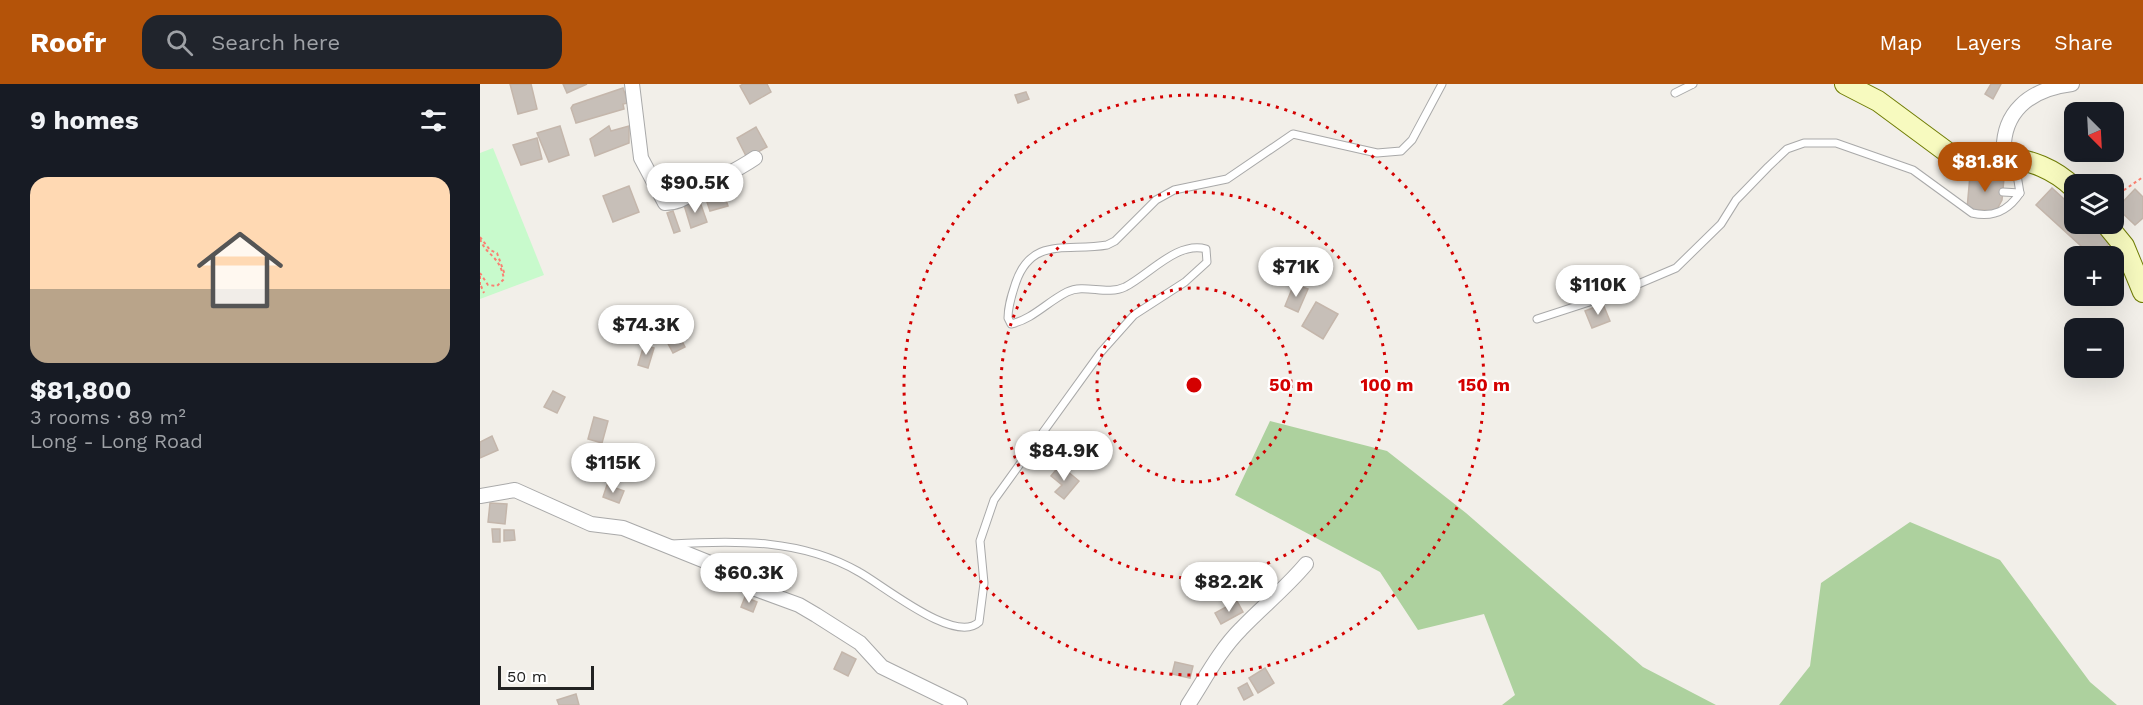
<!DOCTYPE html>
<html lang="en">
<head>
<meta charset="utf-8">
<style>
	body { margin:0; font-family:"Work Sans",sans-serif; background:#20242c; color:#f1f3f6; height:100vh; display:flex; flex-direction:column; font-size:22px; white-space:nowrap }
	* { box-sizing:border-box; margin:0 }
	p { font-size:20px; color:#9ea1a6 }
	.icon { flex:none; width:33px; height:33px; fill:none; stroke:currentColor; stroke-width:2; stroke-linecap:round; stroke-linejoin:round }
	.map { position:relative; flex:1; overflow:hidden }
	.panel { display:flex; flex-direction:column; background:#171b24; width:480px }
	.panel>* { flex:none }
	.needle { width:39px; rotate:156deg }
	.tools { position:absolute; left:1584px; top:18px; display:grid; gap:12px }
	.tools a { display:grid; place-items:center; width:60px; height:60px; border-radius:12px; background:#171b24; box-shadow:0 6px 24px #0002; font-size:30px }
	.scale { position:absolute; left:18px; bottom:15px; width:96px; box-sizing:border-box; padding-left:6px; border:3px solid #222; border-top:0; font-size:16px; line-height:21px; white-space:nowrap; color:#222; -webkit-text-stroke:4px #fff; paint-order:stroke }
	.price { position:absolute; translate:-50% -51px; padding:0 14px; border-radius:21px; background:#fff; color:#222; font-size:20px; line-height:39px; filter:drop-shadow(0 2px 3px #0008) }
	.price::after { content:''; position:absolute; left:50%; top:36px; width:18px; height:14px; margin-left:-9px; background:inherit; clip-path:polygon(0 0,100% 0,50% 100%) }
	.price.active { background:#b45309; color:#fff }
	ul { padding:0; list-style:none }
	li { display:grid; align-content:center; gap:12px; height:318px; padding:0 30px }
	li span { display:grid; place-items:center; height:186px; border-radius:18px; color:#555 }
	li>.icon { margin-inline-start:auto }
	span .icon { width:108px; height:108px; fill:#fffc; stroke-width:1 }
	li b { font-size:26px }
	h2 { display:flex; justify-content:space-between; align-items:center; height:72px; padding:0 30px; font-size:26px }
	header { display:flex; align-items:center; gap:36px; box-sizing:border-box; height:84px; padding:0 30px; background:#b45309; color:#fff }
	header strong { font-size:28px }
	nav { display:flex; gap:33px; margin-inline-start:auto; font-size:21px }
	.search { width:420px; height:54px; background:#20242c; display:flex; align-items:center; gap:15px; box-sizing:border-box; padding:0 21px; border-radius:18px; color:#9ea1a6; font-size:22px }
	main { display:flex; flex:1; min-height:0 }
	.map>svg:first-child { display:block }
	.forest { fill:#add19e }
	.park { fill:#c8facc }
	.building { fill:#c7bfb8; stroke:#c4b6ab; stroke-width:1.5 }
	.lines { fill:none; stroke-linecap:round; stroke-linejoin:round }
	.lane-casing { stroke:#a9a9a9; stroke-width:9 }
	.street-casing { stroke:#a9a9a9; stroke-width:16 }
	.secondary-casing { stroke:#707d05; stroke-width:22 }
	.path { stroke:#fa8072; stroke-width:2; stroke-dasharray:3 3; stroke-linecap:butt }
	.lane { stroke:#fff; stroke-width:7 }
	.street { stroke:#fff; stroke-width:14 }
	.secondary { stroke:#f7fabf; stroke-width:20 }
	.ring { fill:none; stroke:#d40000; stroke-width:3; stroke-dasharray:3 6 }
	.centre { fill:#d40000; stroke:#fff; stroke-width:3 }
	.ring-label { font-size:18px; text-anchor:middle; font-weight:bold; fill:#d40000; stroke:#fff; stroke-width:4.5; stroke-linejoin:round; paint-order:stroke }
</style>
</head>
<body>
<header>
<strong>Roofr</strong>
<div class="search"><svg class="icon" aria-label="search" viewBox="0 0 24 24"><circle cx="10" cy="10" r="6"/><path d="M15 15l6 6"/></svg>Search here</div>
<nav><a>Map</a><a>Layers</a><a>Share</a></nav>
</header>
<main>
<section class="panel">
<h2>9 homes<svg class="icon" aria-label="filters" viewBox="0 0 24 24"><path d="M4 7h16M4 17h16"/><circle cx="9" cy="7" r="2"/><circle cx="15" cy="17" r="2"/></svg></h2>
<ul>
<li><span style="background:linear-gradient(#ffd9b3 60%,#b9a48a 0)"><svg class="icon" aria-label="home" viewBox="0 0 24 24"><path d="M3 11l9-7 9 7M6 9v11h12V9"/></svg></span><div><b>$81,800</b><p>3 rooms · 89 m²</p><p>Long - Long Road</p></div></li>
</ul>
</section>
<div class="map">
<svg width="1663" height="621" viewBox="0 0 1663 621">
	<rect width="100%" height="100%" fill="#f2efe9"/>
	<g class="forest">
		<path d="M790 337 907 367 986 429 1163 583 1236 621H1022L1035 611 1004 530 938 546 900 488 755 411Z"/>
		<path d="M1430 438 1520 476 1610 598 1637 621H1299L1330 582 1341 499Z"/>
	</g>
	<path class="park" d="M13 64 64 191 0 215V69Z"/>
	<g class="building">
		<path d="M30 0H51L57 25 38 30Z"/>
		<path d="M83 0H107L87 9Z"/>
		<path d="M263 0H287L291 8 270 20 260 2Z"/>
		<path d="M1511 0H1521L1513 15 1505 10Z"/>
		<path d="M143 4 148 19 143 20 144 25 96 39 91 24 93 21Z"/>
		<path d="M546 8 549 15 538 19 535 11Z"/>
		<path d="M80 42 89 71 69 78 57 49Z"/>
		<path d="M129 42 131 47 149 42V59L115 72 110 55Z"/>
		<path d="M276 43 287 63 267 74 257 54Z"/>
		<path d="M57 54 62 75 41 81 33 61Z"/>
		<path d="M1490 91 1524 94 1522 116 1516 127 1487 125Z"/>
		<path d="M241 101 248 122 230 127 223 106Z"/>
		<path d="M149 102 159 128 133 138 123 112Z"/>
		<path d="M1572 104 1594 124V140H1611L1631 158 1617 172H1612L1556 121Z"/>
		<path d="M1655 105 1663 113V134L1655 141 1637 124Z"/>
		<path d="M219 115 227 138 211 144 204 121Z"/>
		<path d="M193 127 200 147 194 149 187 129Z"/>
		<path d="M814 200 828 205 818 228 805 222Z"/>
		<path d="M836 218 858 230 843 255 822 242Z"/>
		<path d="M1123 220 1130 237 1112 244 1105 227Z"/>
		<path d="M196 246 205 263 193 269 184 252Z"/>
		<path d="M164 261 174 264 168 284 158 281Z"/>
		<path d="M73 307 85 313 77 329 64 323Z"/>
		<path d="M114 333 128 337 122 359 108 355Z"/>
		<path d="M12 352 18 366 0 374V358Z"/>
		<path d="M580 381 599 397 584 415 575 408 582 401 571 392Z"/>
		<path d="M127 401 144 407 139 419 123 413Z"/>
		<path d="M10 419 27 420 25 440 8 438Z"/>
		<path d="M12 445H20V458H13Z"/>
		<path d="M24 446H34L35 456 24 457Z"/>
		<path d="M265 513 277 518 273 528 261 523Z"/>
		<path d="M757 517 763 528 741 540 735 529Z"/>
		<path d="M362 568 376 575 368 592 354 585Z"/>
		<path d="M695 578 713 582 710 594 692 590Z"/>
		<path d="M785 584 794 599 778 609 769 594Z"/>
		<path d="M767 599 773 611 764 616 758 604Z"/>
		<path d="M96 610 99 621H79L77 616Z"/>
	</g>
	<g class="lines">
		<g class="lane-casing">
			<g id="lane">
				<path d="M1195 9 1213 0"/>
				<path d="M1493 76 1494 91"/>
				<path d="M1523 108 1540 109"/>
				<path d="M1057 235 1137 209 1196 184 1241 140 1256 116 1288 83 1307 65 1324 59H1356L1433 86 1492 129C1513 134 1528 127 1540 109L1535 79"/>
				<path d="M192 460C256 456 322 455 379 488 403 501 475 561 499 538L504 499 500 457 514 416 621 268 654 231 705 198 727 178 726 165C697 157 670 190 645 203 626 212 605 199 587 208 567 218 553 235 531 240L528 234C528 221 532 210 536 198 552 152 588 168 627 161L635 157 676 116 694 106 747 95 813 50 897 69 921 67 932 56 962 0"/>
			</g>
		</g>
		<g class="street-casing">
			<g id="street">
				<path d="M152 0 161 74 185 119C200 119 207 112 220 105 239 94 256 87 275 74"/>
				<path d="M1524 74C1520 28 1550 5 1592 0"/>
				<path d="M0 412 35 406 111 440 143 444 235 481 270 503 319 521 336 531 380 559 402 583 480 621"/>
				<path d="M708 621C725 595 739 567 761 545 782 523 806 504 826 480"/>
			</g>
		</g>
		<g class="secondary-casing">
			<g id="secondary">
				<path d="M1365 0 1398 17 1471 71C1488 77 1504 74 1522 74 1549 74 1576 86 1594 104"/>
				<path d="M1626 140 1644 162 1663 208"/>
			</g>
		</g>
		<g class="path">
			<path d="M1634 113 1663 93"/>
			<path d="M0 153 10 166 17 169 25 191"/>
			<path d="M0 155C7 173 19 170 24 195L17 202 8 201 0 189"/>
			<path d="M0 192V204"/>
			<path d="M1 202 4 209"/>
		</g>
		<use href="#lane" class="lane"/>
		<use href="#street" class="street"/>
		<use href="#secondary" class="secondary"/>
	</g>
	<g class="ring">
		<circle cx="714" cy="301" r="97"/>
		<circle cx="714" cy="301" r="193"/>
		<circle cx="714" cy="301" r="290"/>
	</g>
	<circle cx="714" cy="301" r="9" class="centre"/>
	<g class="ring-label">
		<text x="811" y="307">50 m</text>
		<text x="907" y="307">100 m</text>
		<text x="1004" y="307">150 m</text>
	</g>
</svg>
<div class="tools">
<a><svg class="needle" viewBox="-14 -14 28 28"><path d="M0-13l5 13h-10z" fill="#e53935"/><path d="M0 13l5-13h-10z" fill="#9ea1a6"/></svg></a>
<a><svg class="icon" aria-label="layers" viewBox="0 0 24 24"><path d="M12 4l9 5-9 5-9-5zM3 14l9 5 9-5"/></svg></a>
<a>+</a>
<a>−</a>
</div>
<div class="scale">50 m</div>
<b class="price active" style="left:1505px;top:109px">$81.8K</b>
<b class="price" style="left:215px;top:130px">$90.5K</b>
<b class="price" style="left:816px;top:214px">$71K</b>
<b class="price" style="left:1118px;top:232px">$110K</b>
<b class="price" style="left:166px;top:272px">$74.3K</b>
<b class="price" style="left:584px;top:398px">$84.9K</b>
<b class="price" style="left:133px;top:410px">$115K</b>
<b class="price" style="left:269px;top:520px">$60.3K</b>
<b class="price" style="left:749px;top:529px">$82.2K</b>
</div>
</main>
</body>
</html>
